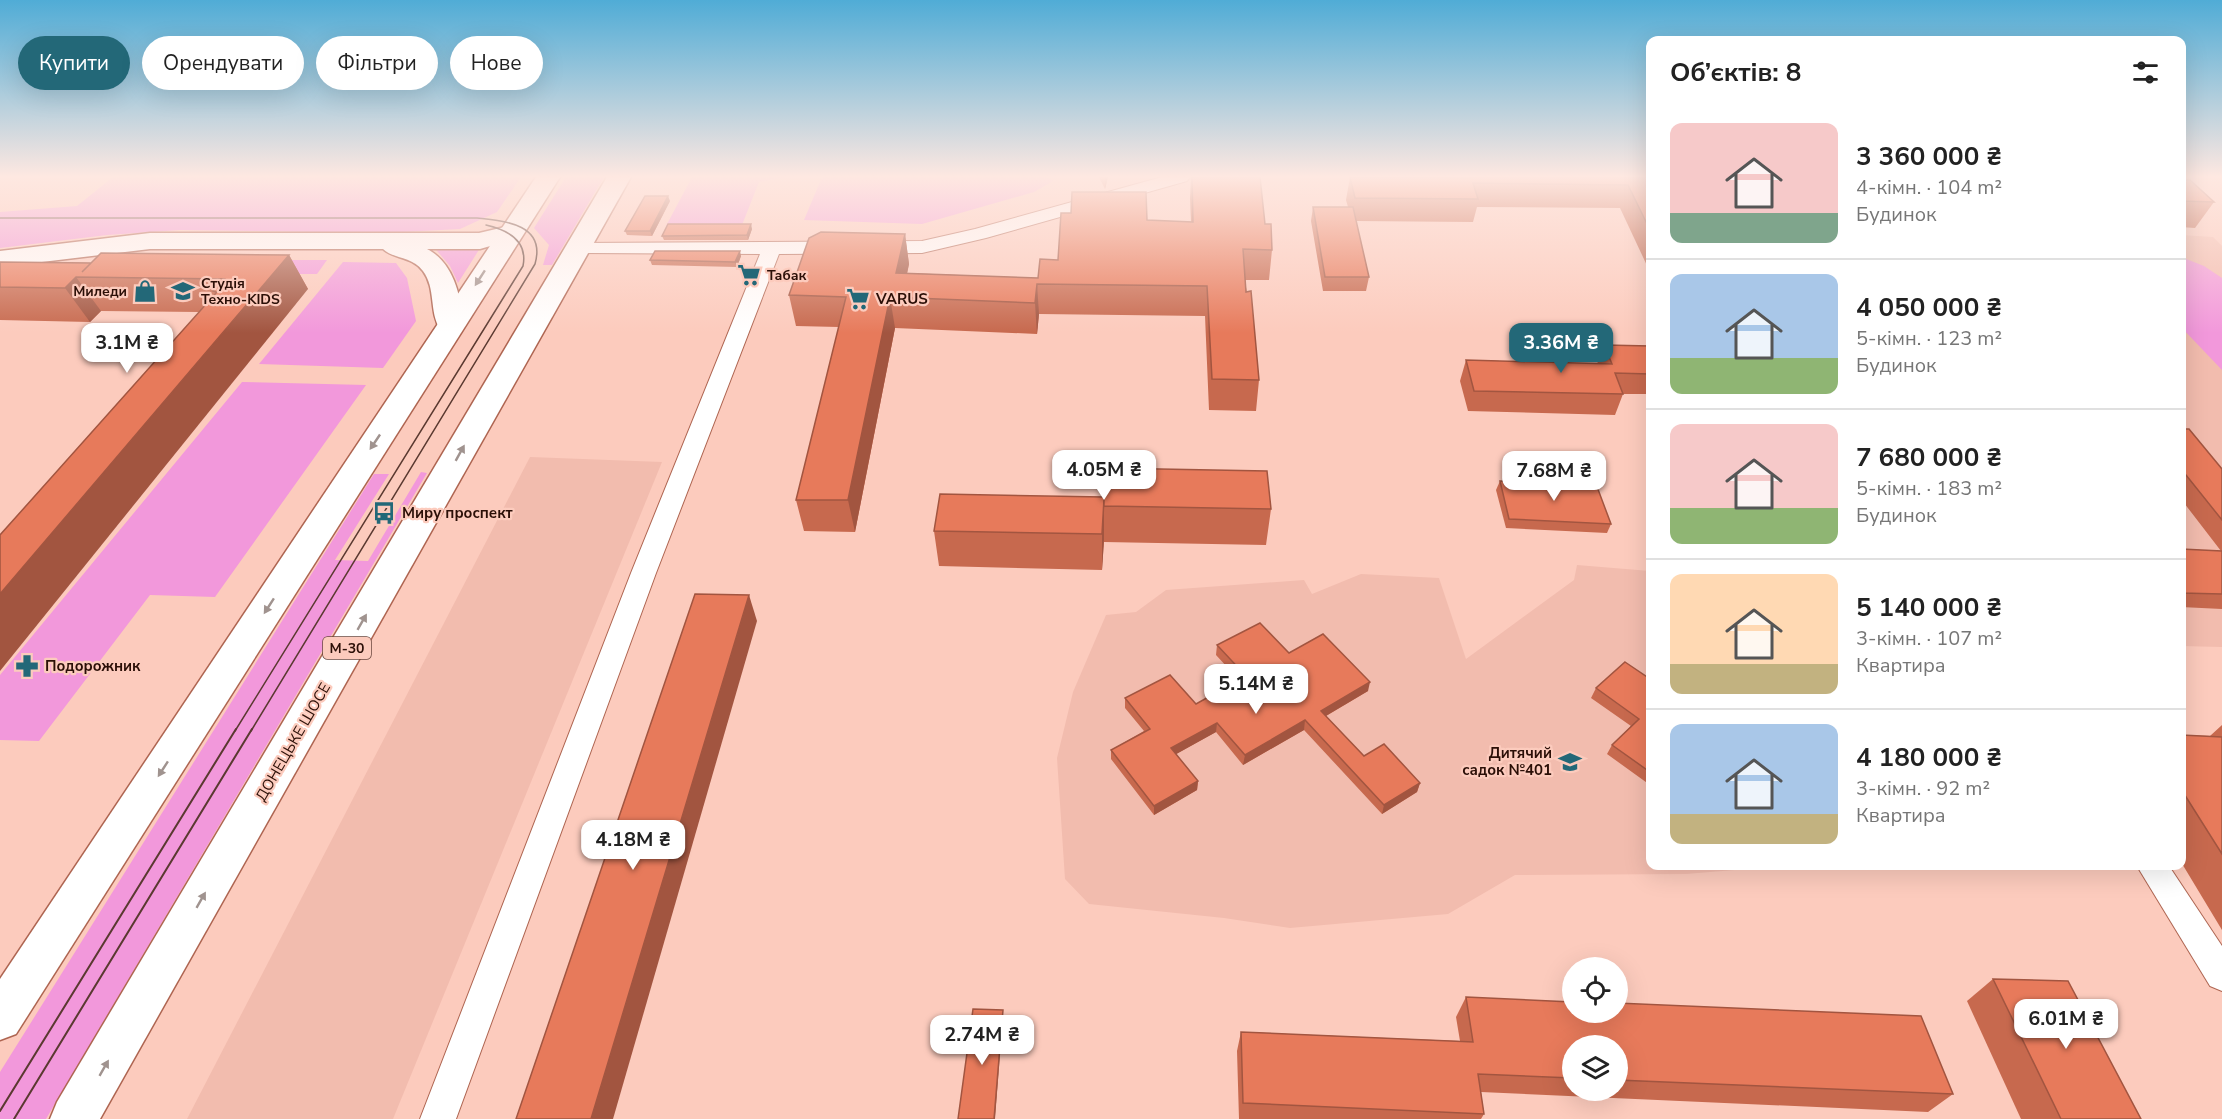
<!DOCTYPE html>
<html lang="uk">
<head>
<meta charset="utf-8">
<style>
	body { margin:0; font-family:"Nunito Sans",sans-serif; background:#f6f6f6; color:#222; height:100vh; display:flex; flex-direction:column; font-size:22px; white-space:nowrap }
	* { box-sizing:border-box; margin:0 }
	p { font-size:20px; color:#767676 }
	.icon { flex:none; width:33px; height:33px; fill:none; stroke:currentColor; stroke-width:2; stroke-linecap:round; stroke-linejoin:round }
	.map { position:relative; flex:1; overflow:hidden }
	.side { position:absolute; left:1646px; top:36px; width:540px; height:834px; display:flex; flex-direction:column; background:#fff; border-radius:12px; box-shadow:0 6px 24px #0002 }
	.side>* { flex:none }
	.top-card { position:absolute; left:18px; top:36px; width:570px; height:54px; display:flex; gap:12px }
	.buttons { position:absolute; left:1562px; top:957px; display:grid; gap:12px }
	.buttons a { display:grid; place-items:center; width:66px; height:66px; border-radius:50%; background:#fff; box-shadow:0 6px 24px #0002; font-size:30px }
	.price { position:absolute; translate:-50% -51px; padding:0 14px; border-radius:12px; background:#fff; color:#222; font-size:20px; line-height:39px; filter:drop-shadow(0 2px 3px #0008) }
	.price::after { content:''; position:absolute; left:50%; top:36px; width:18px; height:14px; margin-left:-9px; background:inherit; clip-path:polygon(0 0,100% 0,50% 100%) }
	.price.active { background:#236878; color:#fff }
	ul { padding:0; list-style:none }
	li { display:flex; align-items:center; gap:18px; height:150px; padding:0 24px }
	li+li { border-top:2px solid #e0e0e0 }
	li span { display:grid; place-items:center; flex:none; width:168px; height:120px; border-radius:12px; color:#555 }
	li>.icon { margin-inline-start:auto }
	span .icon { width:72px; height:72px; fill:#fffc; stroke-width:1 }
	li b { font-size:26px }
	h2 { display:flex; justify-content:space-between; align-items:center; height:72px; padding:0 24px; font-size:26px }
	.chip { padding:0 21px; border-radius:27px; background:#fff; box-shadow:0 6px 24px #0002; font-size:21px; line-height:54px }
	.chip.active { background:#236878; color:#fff }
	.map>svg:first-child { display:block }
	.built { fill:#f2bcae }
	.green { fill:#f298db }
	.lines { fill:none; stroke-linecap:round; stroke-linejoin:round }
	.street-casing { stroke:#ae6551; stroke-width:2 }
	.secondary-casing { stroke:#ae6551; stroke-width:3 }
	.highway-casing { stroke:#ae6551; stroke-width:3 }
	.street { fill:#fff; fill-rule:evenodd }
	.secondary { fill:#fff; fill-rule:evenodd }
	.highway { fill:#fff; fill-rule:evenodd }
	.tram-far1 { stroke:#5a3930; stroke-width:1.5 }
	.tram { stroke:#5a3930; stroke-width:2 }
	.wall { fill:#c7694e; fill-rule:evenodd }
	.shaded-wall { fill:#a25540 }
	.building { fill:#e77a5b; stroke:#a25540; stroke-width:1.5 }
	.oneway { fill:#a0938f }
	.labels { text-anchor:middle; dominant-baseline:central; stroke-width:4.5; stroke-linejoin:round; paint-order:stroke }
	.far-poi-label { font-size:14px; font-weight:bold; fill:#2b0f07; stroke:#fccbbd; text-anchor:start }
	.shield { fill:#fccbbd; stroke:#6a473e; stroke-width:1.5 }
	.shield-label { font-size:14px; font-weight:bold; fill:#2b0f07 }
	.poi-label { font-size:15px; font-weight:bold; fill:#2b0f07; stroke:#fccbbd; text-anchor:start }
	.street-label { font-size:15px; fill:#2b0f07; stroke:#fccbbd }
</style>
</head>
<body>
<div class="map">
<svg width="2222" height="1119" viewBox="0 0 2222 1119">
	<rect width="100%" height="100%" fill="#fccbbd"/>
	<g class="built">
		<path d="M2181 235 2213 237 2222 246V647L2181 646Z"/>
		<path d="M530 457 662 462 393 1119H187Z"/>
		<path d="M1577 565 1650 571V866H1784L1686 874 1515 875 1448 914 1290 928 1224 918 1089 904 1065 879 1057 758 1073 692 1106 615 1136 612 1166 590 1304 580 1312 594 1361 574 1439 578 1466 659 1574 580Z"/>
	</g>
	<g class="green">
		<path d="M113 177H521L497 212 460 229 384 233 180 230 107 235 0 248V212L77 206Z"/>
		<path d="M566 177H604L552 265H543L549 245 534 228Z"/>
		<path d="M692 177H787L759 182 742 225 666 226Z"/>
		<path d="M822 177H1047L1053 181 1034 192 922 224 804 220Z"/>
		<path d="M432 245H482L458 283 450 266Z"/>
		<path d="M2181 257 2204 266 2222 278V370L2181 327Z"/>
		<path d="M291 260H327L317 274H280Z"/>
		<path d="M343 262 396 263 407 278 416 321 383 368 259 364Z"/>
		<path d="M242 382 366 385 215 597 150 595 39 741 0 740V675Z"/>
		<path d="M421 472 427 473 46 1119H0V1072L374 474H389L335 560 368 561Z"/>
	</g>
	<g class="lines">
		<g class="street-casing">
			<g id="street">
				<path d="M1162 177H1190L1187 181 986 238 922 253 779 254 656 573 456 1119H420L631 573 760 254 580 253 570 247 573 243 922 241 975 229Z"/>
				<path d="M2137 866H2169L2222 946V991L2210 986Z"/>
			</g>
		</g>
		<g class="secondary-casing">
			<path id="secondary" d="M509 226 518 228 521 233 518 238 480 249H427C454 263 460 295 464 323L460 329 450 331 440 329C429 312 436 288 423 271 412 256 393 259 383 249H150L0 267V251L150 233H479Z"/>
		</g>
		<g class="highway-casing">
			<g id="highway">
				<path d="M536 177H560L16 1034 0 1040V979Z"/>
				<path d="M607 177H631L100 1119H50L57 1102Z"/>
			</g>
		</g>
		<use href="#street" class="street"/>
		<use href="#secondary" class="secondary"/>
		<use href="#highway" class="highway"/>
		<g class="tram-far1">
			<path d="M0 218H477C507 221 546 225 535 264L251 731"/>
			<path d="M235 731 523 266C528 241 508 230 486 225"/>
		</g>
		<g class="tram">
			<path d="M0 1111 236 729"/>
			<path d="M14 1119 252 729"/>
		</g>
	</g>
	<g class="wall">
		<path d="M1099 177H1108L1105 189Z"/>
		<path d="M1191 177H1260L1265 224 1272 250 1269 280H1245L1259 380 1256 411 1209 410 1205 316 1039 314 1037 334 895 328 855 532 804 531 796 500 839 327 796 326 789 295 905 234 909 264 907 273 1038 278 1058 260 1147 220 1191 222 1190 198Z"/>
		<path d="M1350 177 1459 178V177H1650V272L1620 208 1477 207 1473 222 1356 221 1369 277 1366 291H1323L1311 221 1313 207H1348L1346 200Z"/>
		<path d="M2181 180 2214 202 2195 228 2181 227Z"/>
		<path d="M670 201 652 236 627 235 625 231Z"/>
		<path d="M752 229 748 240H664L662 236Z"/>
		<path d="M289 255 308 289 199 312 101 311 90 322 0 320V262L91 263Z"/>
		<path d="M741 256 737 267 652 265 650 260Z"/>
		<path d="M1604 345 1650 346V394H1623L1615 415 1468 411 1460 381 1466 360 1597 364Z"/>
		<path d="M2181 429 2222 469V609L2181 607V549L2221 551 2181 499Z"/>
		<path d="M1500 481 1611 524 1607 533 1506 528 1496 490Z"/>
		<path d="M940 494 1271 509 1266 545 1104 542V540L1102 570 939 566 934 531Z"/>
		<path d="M1217 645 1289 653 1368 691 1326 716 1364 756 1420 783 1417 792 1382 814 1304 730 1243 765 1216 732 1176 754 1198 781 1197 790 1154 815 1111 759V750L1144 731 1125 708V698L1196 704 1239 680 1216 655Z"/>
		<path d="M1650 679V785L1607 754 1612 745 1631 726 1591 698 1596 688Z"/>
		<path d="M2222 725V930L2181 862V735L2210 736Z"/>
		<path d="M1993 979 2141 1119H2021L1967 1001Z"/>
		<path d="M1466 997 1953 1094 1928 1112 1481 1092 1484 1114 1481 1119H1239L1237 1051 1241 1032 1460 1041 1456 1017ZM1572 1046H1617V1090H1572Z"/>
	</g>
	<g class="shaded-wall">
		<path d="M1105 177H1108L1105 189Z"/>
		<path d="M668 196 670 201 652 236 650 231Z"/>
		<path d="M751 224 752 229 748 240 747 235Z"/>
		<path d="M905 234 909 264 902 298 896 273Z"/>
		<path d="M740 251 741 256 737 267 735 262Z"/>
		<path d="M289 255 308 289 0 671V594Z"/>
		<path d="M76 277 101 311 90 322 65 288Z"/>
		<path d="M1037 284 1039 314 1037 334 1035 303Z"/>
		<path d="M890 297 895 328 855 532 848 500Z"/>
		<path d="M1104 499V540L1102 570V534Z"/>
		<path d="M749 595 757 621 613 1119H591Z"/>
		<path d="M1370 682 1368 691 1319 720 1321 711Z"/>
		<path d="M1305 720 1304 730 1243 765 1245 755Z"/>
		<path d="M1217 723 1216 732 1171 757V748Z"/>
		<path d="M1198 781 1197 790 1154 815V806Z"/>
		<path d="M1420 783 1417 792 1382 814 1384 805Z"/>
		<path d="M1003 1010V1014L995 1119H994Z"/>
	</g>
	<g class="building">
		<path d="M1192 177H1260L1265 224H1271L1272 250 1243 249 1246 292 1251 291 1259 380 1212 379 1207 286 1037 284 1035 303 890 297 848 500H796L846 297 789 295 809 238 821 232 905 234 896 273 1038 278 1040 259 1058 260 1061 213H1071L1072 192H1146L1147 220 1193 222Z"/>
		<path d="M1350 177 1471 178V177H1650V230L1628 185 1473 183 1478 199 1355 198Z"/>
		<path d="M2181 180H2190L2214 202 2181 201Z"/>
		<path d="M645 196H668L650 231H625Z"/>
		<path d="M1313 207H1353L1369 277H1325Z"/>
		<path d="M668 224H751L747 235 662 236Z"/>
		<path d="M655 251H740L735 262 650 260Z"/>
		<path d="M101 253 289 255 0 594V535L217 292 213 291 224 279 76 277 65 288 0 287V262L91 263 82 272Z"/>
		<path d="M1604 345 1650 346V374L1615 373 1623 394 1474 391 1466 360 1612 364Z"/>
		<path d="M2181 429H2189L2222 469V520L2186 475H2181Z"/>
		<path d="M1105 468 1267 471 1271 509 1104 506V499L1102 534 934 531 940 494 1104 497Z"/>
		<path d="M1500 481 1596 484 1611 524 1509 519Z"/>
		<path d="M2181 549 2222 551V594L2181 593Z"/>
		<path d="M695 594 749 595 591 1119H516Z"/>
		<path d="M1260 623 1289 653 1323 634 1370 682 1321 711 1364 756 1384 744 1420 783 1384 805 1305 720 1245 755 1217 723 1171 748 1198 781 1154 806 1111 750 1150 729 1125 698 1170 675 1196 704 1246 676 1217 645Z"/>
		<path d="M1625 662 1650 679V772L1612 745 1639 719 1596 688Z"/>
		<path d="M2181 735 2222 737V854L2181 789Z"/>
		<path d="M1993 979 2068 981 2141 1119H2061Z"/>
		<path d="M1466 997 1572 1002V1012H1617V1003L1921 1016 1953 1094 1617 1080V1046H1572V1078L1478 1074 1484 1114 1243 1103 1241 1032 1473 1042Z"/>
		<path d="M973 1009 1003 1010 994 1119H958Z"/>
	</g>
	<defs><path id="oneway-solid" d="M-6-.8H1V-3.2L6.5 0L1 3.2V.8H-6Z" transform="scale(1.5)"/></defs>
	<g class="oneway">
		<use href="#oneway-solid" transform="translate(480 278) rotate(123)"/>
		<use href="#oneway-solid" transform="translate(375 442) rotate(124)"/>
		<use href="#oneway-solid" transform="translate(460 453) rotate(-61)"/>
		<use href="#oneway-solid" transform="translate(269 606) rotate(123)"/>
		<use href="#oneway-solid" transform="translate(362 622) rotate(-60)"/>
		<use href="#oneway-solid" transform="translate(163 769) rotate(123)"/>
		<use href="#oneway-solid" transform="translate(201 900) rotate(-60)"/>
		<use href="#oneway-solid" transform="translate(104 1068) rotate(-60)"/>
	</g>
	<linearGradient id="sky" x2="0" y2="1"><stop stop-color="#50acd6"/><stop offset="0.53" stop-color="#fee8e1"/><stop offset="1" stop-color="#fee8e1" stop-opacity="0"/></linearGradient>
	<rect width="2222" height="333" fill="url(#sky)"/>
	<defs>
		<g id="supermarket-bare" transform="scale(1.8)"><path d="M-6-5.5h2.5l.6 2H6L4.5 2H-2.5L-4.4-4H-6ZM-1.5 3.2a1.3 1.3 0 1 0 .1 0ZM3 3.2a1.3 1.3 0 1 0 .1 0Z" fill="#236878" stroke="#fccbbd" stroke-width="2.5" paint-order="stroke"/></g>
		<g id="shop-bare" transform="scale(1.8)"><path d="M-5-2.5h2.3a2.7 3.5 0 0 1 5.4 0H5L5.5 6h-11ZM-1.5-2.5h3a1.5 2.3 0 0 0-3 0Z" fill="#236878" stroke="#fccbbd" stroke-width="2.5" paint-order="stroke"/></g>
		<g id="school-bare" transform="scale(1.8)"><path d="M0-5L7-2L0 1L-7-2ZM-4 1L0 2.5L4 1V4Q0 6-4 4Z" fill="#236878" stroke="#fccbbd" stroke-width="2.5" paint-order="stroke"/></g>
		<g id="bus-bare" transform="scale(1.8)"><path d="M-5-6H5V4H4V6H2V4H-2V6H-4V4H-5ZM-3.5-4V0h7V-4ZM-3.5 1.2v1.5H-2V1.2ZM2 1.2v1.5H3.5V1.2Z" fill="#236878" stroke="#fccbbd" stroke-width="2.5" paint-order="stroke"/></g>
		<g id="pharmacy-bare" transform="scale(1.8)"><path d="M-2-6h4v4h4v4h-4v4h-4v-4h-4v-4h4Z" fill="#236878" stroke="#fccbbd" stroke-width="2.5" paint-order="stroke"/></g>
	</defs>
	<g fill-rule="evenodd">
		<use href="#supermarket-bare" x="749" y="275"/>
		<use href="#shop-bare" x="145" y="291"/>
		<use href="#school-bare" x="183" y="291"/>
		<use href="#supermarket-bare" x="858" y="299"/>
		<use href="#bus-bare" x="384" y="513"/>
		<use href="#pharmacy-bare" x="27" y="666"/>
		<use href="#school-bare" x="1570" y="762"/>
	</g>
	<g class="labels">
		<g class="far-poi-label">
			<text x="767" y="275">Табак</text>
			<text x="201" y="283">Студія<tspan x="201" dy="16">Техно-KIDS</tspan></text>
			<text x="127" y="291" text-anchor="end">Миледи</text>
		</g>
		<rect class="shield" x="323" y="637" width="48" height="22" rx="4.5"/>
		<g class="shield-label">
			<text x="347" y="648">М-30</text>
		</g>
		<g class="poi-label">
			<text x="876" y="299">VARUS</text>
			<text x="402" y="513">Миру проспект</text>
			<text x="45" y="666">Подорожник</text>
			<text x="1552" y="753" text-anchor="end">Дитячий<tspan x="1552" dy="17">садок №401</tspan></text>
		</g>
		<g class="street-label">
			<text transform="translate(293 742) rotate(-60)">ДОНЕЦЬКЕ ШОСЕ</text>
		</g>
	</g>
</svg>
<div class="buttons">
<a><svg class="icon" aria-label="locate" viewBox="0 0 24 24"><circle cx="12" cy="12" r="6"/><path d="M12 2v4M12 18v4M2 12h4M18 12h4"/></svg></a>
<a><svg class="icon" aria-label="layers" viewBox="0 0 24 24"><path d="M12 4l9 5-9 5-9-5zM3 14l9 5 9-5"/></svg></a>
</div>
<b class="price" style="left:127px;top:374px">3.1M ₴</b>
<b class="price active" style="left:1561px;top:374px">3.36M ₴</b>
<b class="price" style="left:1104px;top:501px">4.05M ₴</b>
<b class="price" style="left:1554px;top:502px">7.68M ₴</b>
<b class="price" style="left:1256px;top:715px">5.14M ₴</b>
<b class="price" style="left:633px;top:871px">4.18M ₴</b>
<b class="price" style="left:2066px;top:1050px">6.01M ₴</b>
<b class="price" style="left:982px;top:1066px">2.74M ₴</b>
<div class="top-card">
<a class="chip active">Купити</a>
<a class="chip">Орендувати</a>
<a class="chip">Фільтри</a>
<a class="chip">Нове</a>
</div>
<section class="side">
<h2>Об’єктів: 8<svg class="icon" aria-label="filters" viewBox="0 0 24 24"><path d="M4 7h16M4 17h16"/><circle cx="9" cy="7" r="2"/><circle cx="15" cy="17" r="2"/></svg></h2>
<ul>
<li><span style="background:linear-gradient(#f6c9c9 75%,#7fa58c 0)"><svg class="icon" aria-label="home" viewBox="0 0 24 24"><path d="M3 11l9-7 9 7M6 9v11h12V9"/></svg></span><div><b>3 360 000 ₴</b><p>4-кімн. · 104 m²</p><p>Будинок</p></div></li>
<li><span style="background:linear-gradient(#a9c7e8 70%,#8fb573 0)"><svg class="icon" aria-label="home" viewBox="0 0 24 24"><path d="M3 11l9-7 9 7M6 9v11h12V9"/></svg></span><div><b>4 050 000 ₴</b><p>5-кімн. · 123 m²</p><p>Будинок</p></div></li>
<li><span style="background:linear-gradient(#f6c9c9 70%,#8fb573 0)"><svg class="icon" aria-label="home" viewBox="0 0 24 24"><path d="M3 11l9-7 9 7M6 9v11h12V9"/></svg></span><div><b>7 680 000 ₴</b><p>5-кімн. · 183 m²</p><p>Будинок</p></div></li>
<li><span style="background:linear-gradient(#ffd9b3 75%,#c2b280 0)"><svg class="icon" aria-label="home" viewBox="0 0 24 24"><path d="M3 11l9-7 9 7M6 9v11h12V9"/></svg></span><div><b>5 140 000 ₴</b><p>3-кімн. · 107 m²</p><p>Квартира</p></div></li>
<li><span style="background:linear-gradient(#a9c7e8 75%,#c2b280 0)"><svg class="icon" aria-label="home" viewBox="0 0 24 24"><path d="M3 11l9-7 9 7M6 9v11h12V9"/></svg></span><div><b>4 180 000 ₴</b><p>3-кімн. · 92 m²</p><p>Квартира</p></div></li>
</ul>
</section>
</div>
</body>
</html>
